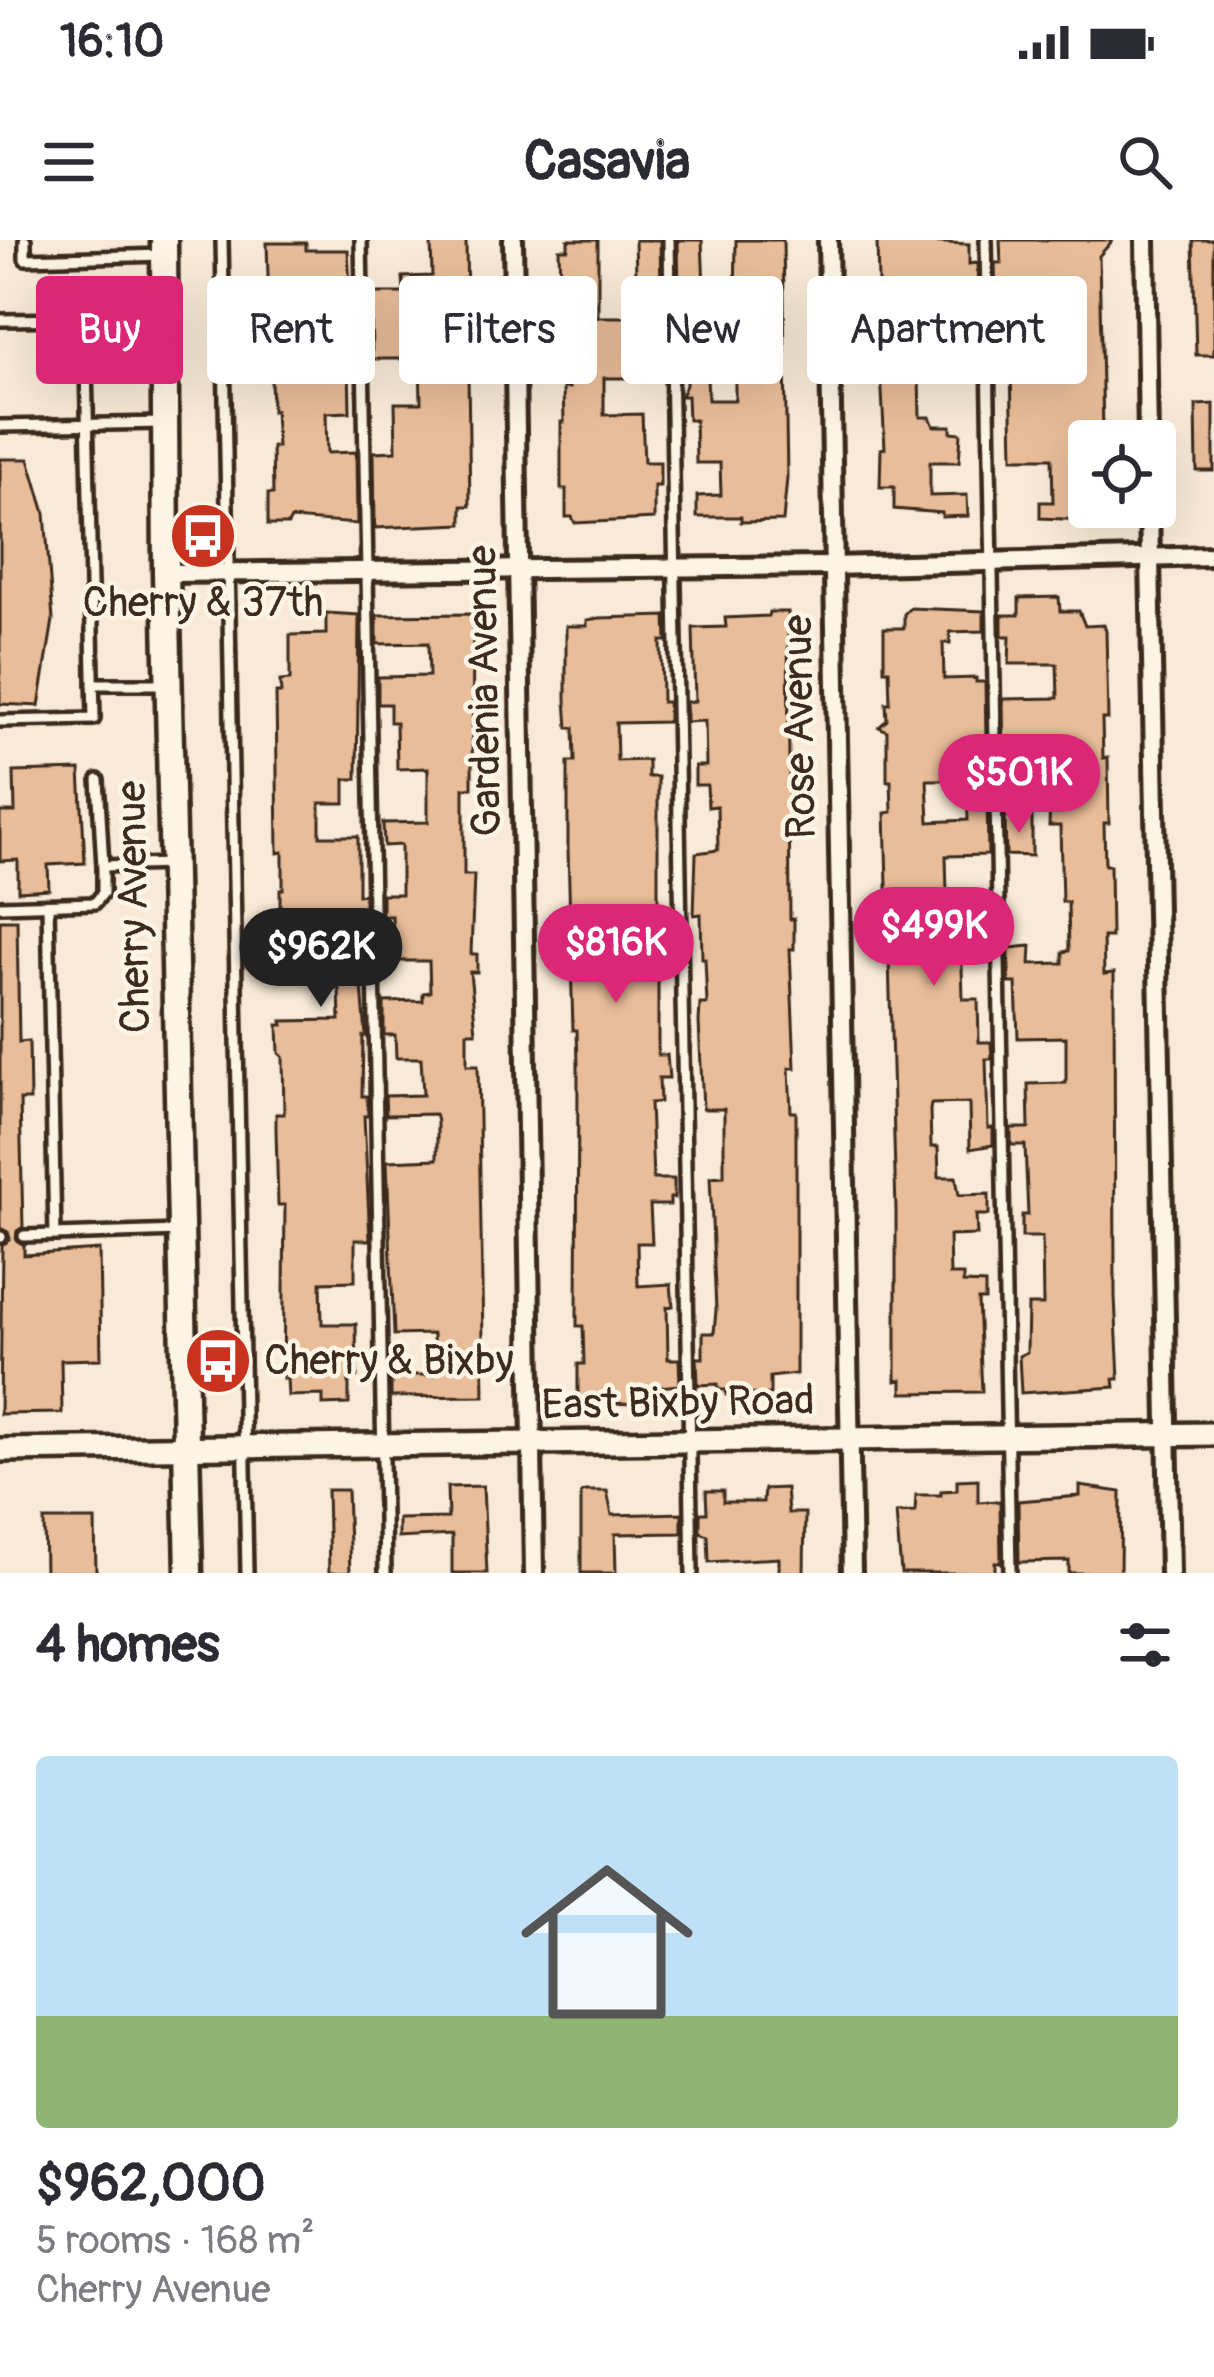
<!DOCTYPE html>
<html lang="en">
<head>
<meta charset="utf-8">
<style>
	body { margin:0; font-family:Pangolin,sans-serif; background:#f7f7f7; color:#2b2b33; height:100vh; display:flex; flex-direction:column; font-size:45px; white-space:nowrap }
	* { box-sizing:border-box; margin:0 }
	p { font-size:39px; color:#7c7c81 }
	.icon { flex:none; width:66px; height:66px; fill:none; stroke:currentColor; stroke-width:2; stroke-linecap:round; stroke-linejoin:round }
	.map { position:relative; height:1333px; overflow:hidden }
	.drawer { display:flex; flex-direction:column; background:#fff; flex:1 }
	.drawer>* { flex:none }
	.hud { position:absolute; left:36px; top:36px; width:1143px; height:108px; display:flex; gap:24px }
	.tools { position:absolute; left:1068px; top:180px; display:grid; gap:24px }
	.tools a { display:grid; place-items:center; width:108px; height:108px; border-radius:12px; background:#fff; box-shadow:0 12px 48px #0002; font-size:60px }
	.price { position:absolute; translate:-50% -102px; padding:0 27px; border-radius:42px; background:#db2777; color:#fff; font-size:39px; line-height:78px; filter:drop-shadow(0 3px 6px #0008) }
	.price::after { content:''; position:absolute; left:50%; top:72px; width:36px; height:27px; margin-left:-18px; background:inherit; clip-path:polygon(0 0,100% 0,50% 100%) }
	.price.active { background:#222; color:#fff }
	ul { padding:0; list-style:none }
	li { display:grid; align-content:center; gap:24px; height:636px; padding:0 36px }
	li+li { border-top:3px solid #e1e1e2 }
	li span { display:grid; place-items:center; height:372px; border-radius:12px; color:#555 }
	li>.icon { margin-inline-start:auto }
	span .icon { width:216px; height:216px; fill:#fffc; stroke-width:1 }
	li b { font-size:51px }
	h2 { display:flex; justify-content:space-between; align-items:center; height:144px; padding:0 36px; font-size:51px }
	.chip { padding:0 42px; border-radius:12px; background:#fff; box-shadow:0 12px 48px #0002; font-size:42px; line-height:108px }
	.chip.active { background:#db2777; color:#fff }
	.status { display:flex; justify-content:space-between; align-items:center; height:84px; padding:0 60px; background:#fff; direction:ltr }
	.status svg { height:33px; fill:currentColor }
	header { display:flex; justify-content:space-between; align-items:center; height:156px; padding:0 36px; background:#fff; font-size:54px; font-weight:800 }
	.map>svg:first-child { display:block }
	.building { fill:#e9bd99; stroke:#3b2a1e; stroke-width:3; fill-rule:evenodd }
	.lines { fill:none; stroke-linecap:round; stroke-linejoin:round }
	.service-casing { stroke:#3b2a1e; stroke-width:18 }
	.minor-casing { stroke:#3b2a1e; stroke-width:26 }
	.tertiary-casing { stroke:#3b2a1e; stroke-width:30 }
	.secondary-casing { stroke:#3b2a1e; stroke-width:33 }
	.service { stroke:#fcf5e5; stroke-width:9 }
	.minor { stroke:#fcf5e5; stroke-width:16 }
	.tertiary { stroke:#fcf5e5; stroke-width:21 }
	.secondary { stroke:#fcf5e5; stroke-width:24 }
	.labels { text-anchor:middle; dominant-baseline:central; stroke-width:9; stroke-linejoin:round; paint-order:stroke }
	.poi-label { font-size:42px; fill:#3b2a1e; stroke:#fcf5e5 }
	.street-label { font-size:42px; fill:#3b2a1e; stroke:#fcf5e5 }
</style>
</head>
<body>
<div class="status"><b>16:10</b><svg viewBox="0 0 49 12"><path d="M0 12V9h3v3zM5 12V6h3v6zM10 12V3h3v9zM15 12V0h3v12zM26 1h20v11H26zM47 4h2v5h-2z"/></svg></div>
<header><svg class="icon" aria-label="menu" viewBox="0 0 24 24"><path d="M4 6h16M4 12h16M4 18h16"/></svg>Casavia<svg class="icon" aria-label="search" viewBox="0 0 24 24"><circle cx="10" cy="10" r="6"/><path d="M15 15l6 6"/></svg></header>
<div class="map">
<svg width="1214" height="1333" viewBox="0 0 1214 1333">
	<rect width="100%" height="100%" fill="#f8ead6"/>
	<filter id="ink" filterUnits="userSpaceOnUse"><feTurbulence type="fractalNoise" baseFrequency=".00833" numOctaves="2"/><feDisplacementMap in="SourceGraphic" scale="24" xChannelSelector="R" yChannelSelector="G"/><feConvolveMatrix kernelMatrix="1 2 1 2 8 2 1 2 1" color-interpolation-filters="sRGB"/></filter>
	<g filter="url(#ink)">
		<g class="building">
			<path d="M431 0H466L470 266H462V284L375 288 374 212 396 211 395 163H421L420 119H372L371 53H404L403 37 432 36Z"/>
			<path d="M568 0H598V77H634L635 120H641V138H604V175L642 174 644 222H660V246H654V279L575 283 572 277H566V249H561V182H564L563 148H569V112H562L559 9H568Z"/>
			<path d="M635 0H660L661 49H656V71H637Z"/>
			<path d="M678 0H702L704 48 679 49Z"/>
			<path d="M736 0H783L787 238 783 281 741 282V277H697V256L721 255 720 223H696L695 180H688L687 156H681L686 145V90L705 91 708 160H735V119L741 118 735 62Z"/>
			<path d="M877 0 969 4V24L977 23 979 85H973V93H969L967 130 929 131V135L919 137 920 177H930L934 186H951V192L961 193 959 222H930V256L967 255 968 276 942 277V273L894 269V247H880L881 209 885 208 879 96 878 79H883L881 44H878Z"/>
			<path d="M1000 0H1113L1099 16 1103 191H1089L1086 280 1040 278V262H1053L1052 218H1013L1010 84H997L995 23H1001Z"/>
			<path d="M1193 0H1214V115H1196Z"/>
			<path d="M267 3H306V10H348L354 120 349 125 350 172 326 173 327 213 356 212 357 284 291 279 288 285H268V254H273L272 207H277L275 170 272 171Z"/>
			<path d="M1214 164V231H1197L1196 165Z"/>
			<path d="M0 219H29L45 273 53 380 39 466 0 464Z"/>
			<path d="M1059 357 1060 371H1079L1085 386 1104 385 1106 391 1108 479H1102L1103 518H1108L1109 583H1104L1105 625H1110L1111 697H1103L1104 734 1114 733 1115 1057 1119 1139H1114L1115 1147 1021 1153 1019 1116 1027 1112 1028 1065H1043L1042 997H1022V975H1028L1025 905H1011V888H1029L1028 844 1066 843V797L1018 798 1016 743H1009V708L1031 706 1030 724 1063 723V712L1069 711 1068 662H1062L1060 586H1049L1052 518 1004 519 1003 459 1058 458 1057 424H1009L1010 396H1002V375H1019V358Z"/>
			<path d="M910 368 984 371V391L950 392V403H943L944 439 976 438V442H985L988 615 946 616 947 653H984V672H973V694H961L963 759H978L979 802H991L992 819H986L988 888H993V905L970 909 969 863 931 864 930 870 931 907H938L939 937H956L959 955 989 954V975H976L977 995 949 996 950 1035H963V1043L985 1044V1060H978L982 1152 902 1153V1140L896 1141V971L885 573 892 572 891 541H887V491L879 487 887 480 886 463H890L889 430H884V388H904V374ZM927 540H967L968 580 929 582Z"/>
			<path d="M769 372H788L790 679H794V709H790L795 828H789L791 872H796V1134L770 1137V1154L726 1155V1150H718V1144L698 1145 697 1118H703V1093H714L716 1070 710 937 724 936V869H703L699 782 700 764H707L705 719H702L701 674 694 675 696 613 718 610 717 566 708 567 707 545H695V526H706L705 481 686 482V462L695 461 693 388 726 387 725 378 768 376Z"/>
			<path d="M326 373 359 375 357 539H345V563H320V596H358V655L364 654V676H360L361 734 366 796H363L362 856H367L368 876H364L370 1000H355V1041L321 1042 322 1084H356L357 1137 349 1138V1164L323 1165V1155L288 1156 287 1139H283L285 965H278L276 890V874H284L283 817 279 813 278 785H283L282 781 340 780 339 749H332L331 723 280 719V649H283V612L278 613 276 453H281L280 441 290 440V395L326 394Z"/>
			<path d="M473 374 472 548H464V635H474L471 714H477V732H470L476 792H467V825H478L484 1156 391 1157V1135H434L433 1094 394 1095 387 921 437 919V882L435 874 386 875 385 856 423 855 421 818H396L395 795H384V762L423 761V753L430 752 429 721H393L392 676H382V654H401V605L384 606 383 583 428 582V528L397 529 396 482H390V464H378V437L429 436 428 403 377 404V375Z"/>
			<path d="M666 376 667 401H661L662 462H668V482L616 483 617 521 648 520V537H658V815H667L669 838H659L660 862 650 863 653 939H674V958H670V965H650L652 1003H637L638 1046 671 1044 673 1066 667 1067 668 1119H679L680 1145 658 1147V1164L578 1163V1124H584L583 1086H577L578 825 577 790H573L568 610V522H575L574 488H568L566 460V386H587V380L599 378Z"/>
			<path d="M80 530 85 623 48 625 49 649 18 651V620L0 621V572H15L14 532Z"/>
			<path d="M1005 576H1032V616L1006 615Z"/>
			<path d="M0 680H17L19 802 29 801 30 860H20L23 987 17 991 16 1000 24 1005V1015L99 1010 101 1119 61 1120 62 1173 0 1174 2 1006 10 998 8 992 0 988Z"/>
			<path d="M978 1239V1262L1000 1261 1001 1322H995V1333H901L896 1273 915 1272 916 1255H941V1251L957 1250V1240Z"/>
			<path d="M483 1246 487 1333H452V1295L398 1298V1279L448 1278 447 1247Z"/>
			<path d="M1080 1246 1121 1252 1120 1333H1069V1321L1019 1322 1018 1261 1080 1256Z"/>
			<path d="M786 1248 788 1273H805L804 1333H779V1318L709 1322 708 1295 700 1292V1273H707L706 1251H723V1262H763L764 1249Z"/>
			<path d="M327 1250H347L350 1333H329Z"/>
			<path d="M585 1251H607L612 1275 682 1273V1293L615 1294 616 1333H581V1253Z"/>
			<path d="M44 1280H95L96 1333H45Z"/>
		</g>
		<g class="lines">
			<g class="service-casing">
				<g id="service">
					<path d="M25 0V19L164 15"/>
					<path d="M222 0 247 1333"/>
					<path d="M361 0 385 1333"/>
					<path d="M669 0 692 1333"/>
					<path d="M986 0 1010 1333"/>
					<path d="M0 80 85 79 94 479 0 481"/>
					<path d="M0 186 164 183"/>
					<path d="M93 444H168"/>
					<path d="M98 540 103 626"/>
					<path d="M48 665 55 995 180 991"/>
					<path d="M0 666 95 663 103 653V626L172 624"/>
					<path d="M24 996 55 995"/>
					<path d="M0 997H1"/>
				</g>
			</g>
			<g class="minor-casing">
				<g id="minor">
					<path d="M513 0 534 1333"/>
					<path d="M828 0 852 1333"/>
					<path d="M1145 0 1148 201"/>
					<path d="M1149 267 1170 1333"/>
					<path d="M166 333 832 326 1214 316"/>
				</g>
			</g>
			<g class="tertiary-casing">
				<path id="tertiary" d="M0 1210 1214 1194"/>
			</g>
			<g class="secondary-casing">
				<path id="secondary" d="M164 0 166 333 189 1333"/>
			</g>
			<use href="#service" class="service"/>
			<use href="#minor" class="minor"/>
			<use href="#tertiary" class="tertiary"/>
			<use href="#secondary" class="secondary"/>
		</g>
	</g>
	<defs>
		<g id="bus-disc" transform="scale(3.45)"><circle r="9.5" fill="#c8321e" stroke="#fcf5e5"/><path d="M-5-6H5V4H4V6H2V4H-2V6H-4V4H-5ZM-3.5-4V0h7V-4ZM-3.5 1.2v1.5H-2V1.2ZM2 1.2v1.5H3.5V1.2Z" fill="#fff"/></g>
	</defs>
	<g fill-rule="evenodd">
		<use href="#bus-disc" x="203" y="296"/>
		<use href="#bus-disc" x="218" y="1121"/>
	</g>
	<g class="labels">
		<g class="poi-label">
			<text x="203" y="363">Cherry &amp; 37th</text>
			<text x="264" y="1121" text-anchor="start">Cherry &amp; Bixby</text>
		</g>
		<g class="street-label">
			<text transform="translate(485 451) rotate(-91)">Gardenia Avenue</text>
			<text transform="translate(800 487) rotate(-91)">Rose Avenue</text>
			<text transform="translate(134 667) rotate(-91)">Cherry Avenue</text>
			<text transform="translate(678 1163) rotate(-1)">East Bixby Road</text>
		</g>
	</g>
</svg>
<div class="tools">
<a><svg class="icon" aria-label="locate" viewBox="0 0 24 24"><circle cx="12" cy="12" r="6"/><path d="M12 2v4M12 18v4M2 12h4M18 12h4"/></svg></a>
</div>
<b class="price" style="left:1019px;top:596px">$501K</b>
<b class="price" style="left:934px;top:749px">$499K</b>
<b class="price" style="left:616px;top:766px">$816K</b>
<b class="price active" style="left:321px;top:770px">$962K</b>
<div class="hud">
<a class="chip active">Buy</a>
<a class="chip">Rent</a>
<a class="chip">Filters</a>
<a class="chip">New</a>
<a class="chip">Apartment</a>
</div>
</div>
<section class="drawer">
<h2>4 homes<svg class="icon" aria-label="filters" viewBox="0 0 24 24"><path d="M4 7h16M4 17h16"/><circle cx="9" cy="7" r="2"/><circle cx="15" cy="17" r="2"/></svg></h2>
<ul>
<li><span style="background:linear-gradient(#bfe0f5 70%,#8fb573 0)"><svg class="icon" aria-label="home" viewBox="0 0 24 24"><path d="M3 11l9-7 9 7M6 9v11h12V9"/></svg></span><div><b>$962,000</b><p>5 rooms · 168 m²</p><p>Cherry Avenue</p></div></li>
</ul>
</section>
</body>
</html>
